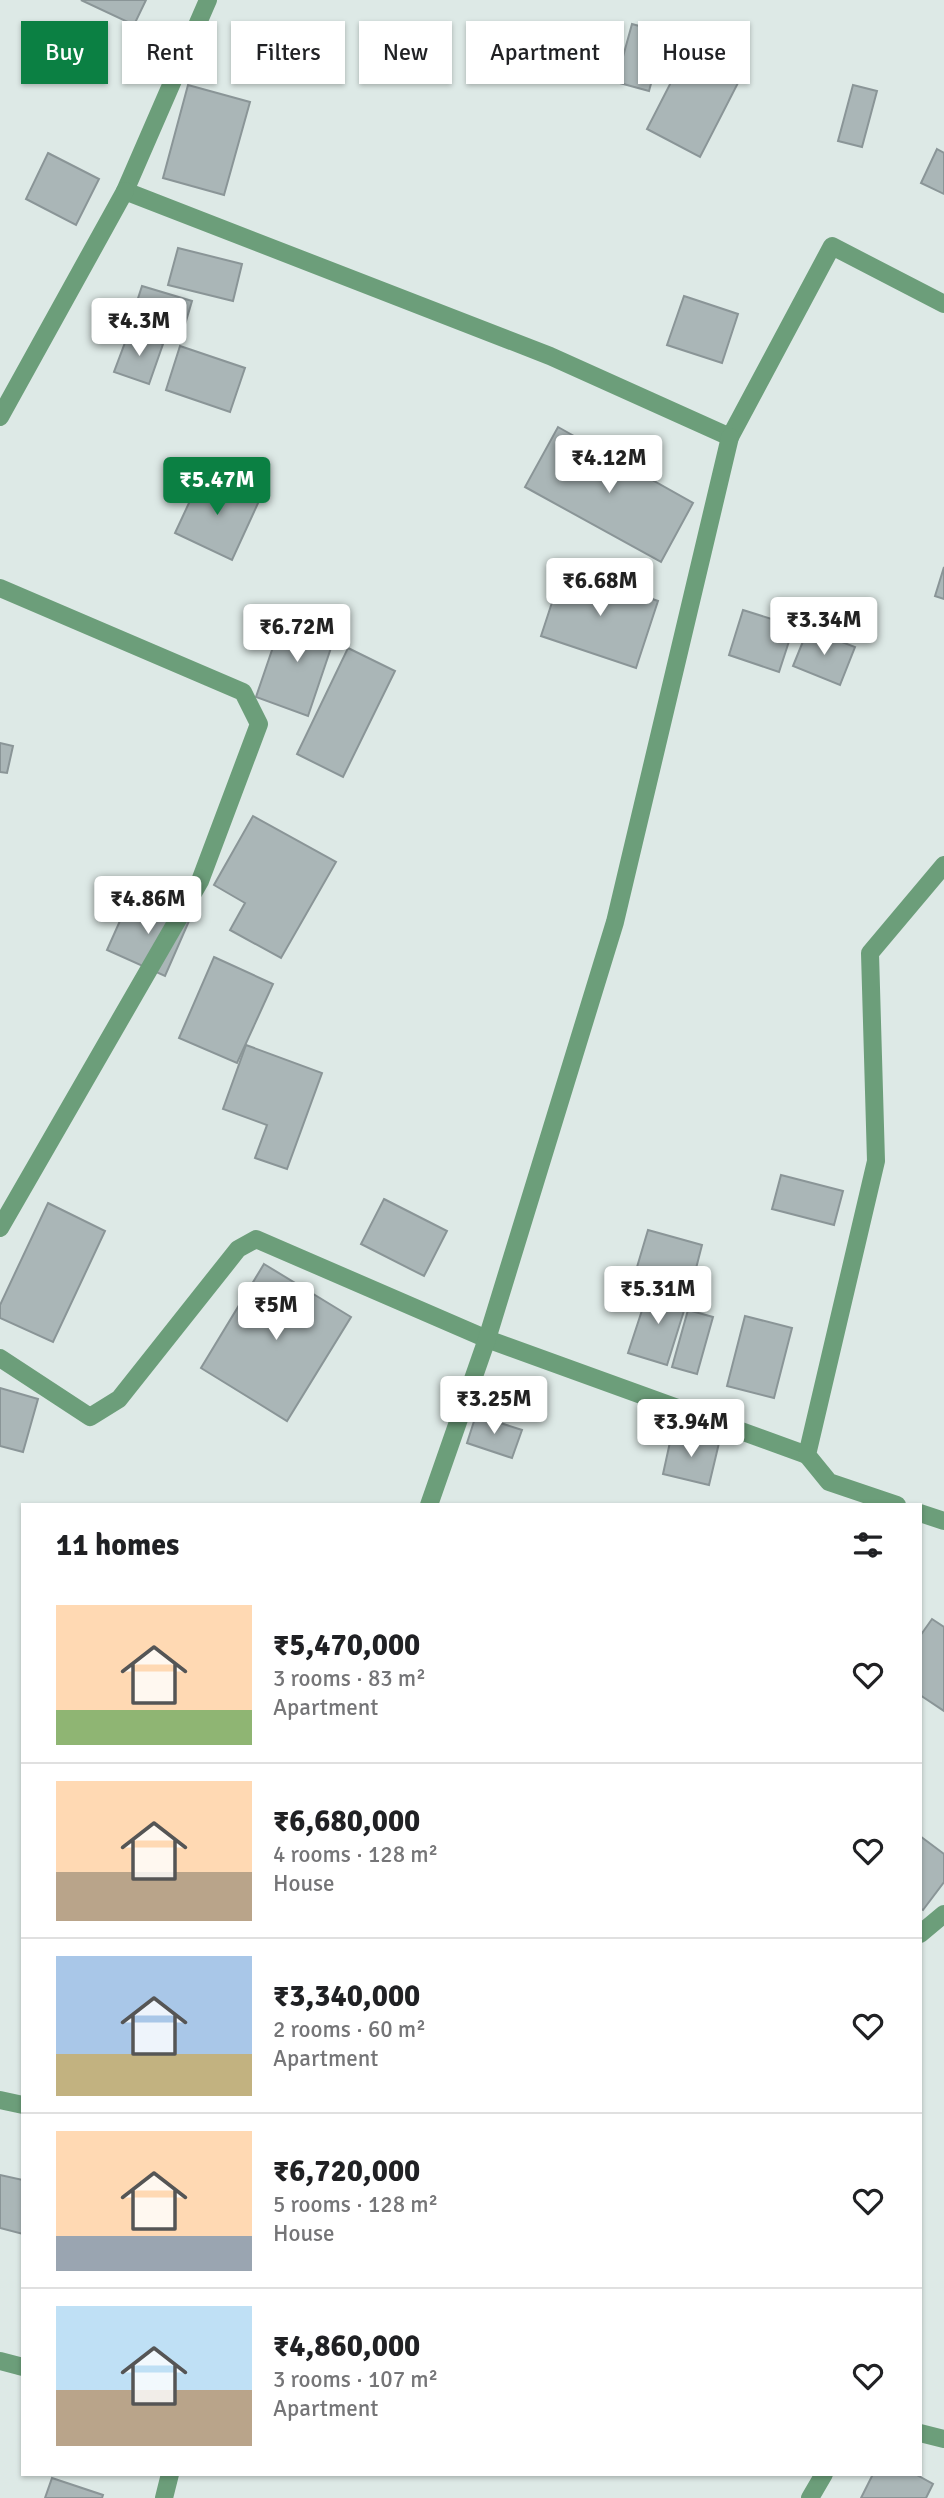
<!DOCTYPE html>
<html lang="en">
<head>
<meta charset="utf-8">
<style>
	body { margin:0; font-family:Signika,sans-serif; background:#f2f2f2; color:#202124; height:100vh; display:flex; flex-direction:column; font-size:26px; white-space:nowrap }
	* { box-sizing:border-box; margin:0 }
	p { font-size:23px; color:#757577 }
	.icon { flex:none; width:38px; height:38px; fill:none; stroke:currentColor; stroke-width:2; stroke-linecap:round; stroke-linejoin:round }
	.map { position:relative; flex:1; overflow:hidden }
	.details { position:absolute; left:21px; top:1503px; width:901px; height:973px; display:flex; flex-direction:column; background:#fff; border-radius:0px; box-shadow:0 2px 5px #0004 }
	.details>* { flex:none }
	.banner { position:absolute; left:21px; top:21px; width:903px; height:63px; display:flex; gap:14px }
	.price { position:absolute; translate:-50% -60px; padding:0 16px; border-radius:7px; background:#fff; color:#222; font-size:23px; line-height:46px; filter:drop-shadow(0 2px 4px #0008) }
	.price::after { content:''; position:absolute; left:50%; top:42px; width:21px; height:16px; margin-left:-10px; background:inherit; clip-path:polygon(0 0,100% 0,50% 100%) }
	.price.on { background:#0b8043; color:#fff }
	ul { padding:0; list-style:none }
	li { display:flex; align-items:center; gap:21px; height:175px; padding:0 35px }
	li+li { border-top:2px solid #e0e0e0 }
	li span { display:grid; place-items:center; flex:none; width:196px; height:140px; border-radius:0px; color:#555 }
	li>.icon { margin-inline-start:auto }
	span .icon { width:84px; height:84px; fill:#fffc; stroke-width:1 }
	li b { font-size:30px }
	h2 { display:flex; justify-content:space-between; align-items:center; height:84px; padding:0 35px; font-size:30px }
	.chip { padding:0 24px; border-radius:0px; background:#fff; box-shadow:0 2px 5px #0004; font-size:24px; line-height:63px }
	.chip.on { background:#0b8043; color:#fff }
	.map>svg:first-child { display:block }
	.building { fill:#aab6b7; stroke:#8a9597; stroke-width:2 }
	.lines { fill:none; stroke-linecap:round; stroke-linejoin:round }
	.street { stroke:#6c9e7a; stroke-width:18 }
</style>
</head>
<body>
<div class="map">
<svg width="944" height="2498" viewBox="0 0 944 2498">
	<rect width="100%" height="100%" fill="#dde9e6"/>
	<g class="building">
		<path d="M81 0H146L134 25Z"/>
		<path d="M632 24 665 33 649 91 616 82Z"/>
		<path d="M686 53 739 81 700 157 647 129Z"/>
		<path d="M188 85 250 102 224 195 163 178Z"/>
		<path d="M853 85 877 91 862 147 838 141Z"/>
		<path d="M937 149 944 153V194L921 183Z"/>
		<path d="M48 153 99 179 76 225 26 199Z"/>
		<path d="M178 248 242 264 233 301 168 285Z"/>
		<path d="M142 286 192 301 181 338 130 323Z"/>
		<path d="M684 296 738 314 722 363 667 345Z"/>
		<path d="M129 332 163 344 149 384 114 372Z"/>
		<path d="M180 346 245 368 230 412 166 390Z"/>
		<path d="M558 427 693 503 661 562 525 487Z"/>
		<path d="M202 475 259 501 232 560 175 533Z"/>
		<path d="M944 567V599L935 596Z"/>
		<path d="M563 569 658 601 636 668 541 636Z"/>
		<path d="M743 610 794 626 779 672 729 655Z"/>
		<path d="M285 612 337 630 308 716 256 697Z"/>
		<path d="M808 629 855 647 840 685 793 666Z"/>
		<path d="M348 648 395 671 343 777 297 754Z"/>
		<path d="M0 743 13 746 7 773 0 772Z"/>
		<path d="M253 816 336 862 281 958 230 930 245 903 214 885Z"/>
		<path d="M131 896 189 921 165 976 107 950Z"/>
		<path d="M214 957 273 984 237 1063 179 1038Z"/>
		<path d="M246 1045 322 1073 287 1169 255 1158 267 1125 223 1109Z"/>
		<path d="M781 1175 843 1191 834 1225 772 1209Z"/>
		<path d="M384 1199 447 1231 424 1276 361 1244Z"/>
		<path d="M48 1203 105 1231 53 1342 0 1318V1305Z"/>
		<path d="M648 1230 702 1245 692 1284 637 1267Z"/>
		<path d="M264 1264 351 1317 287 1421 201 1368Z"/>
		<path d="M650 1286 688 1298 667 1365 628 1353Z"/>
		<path d="M688 1310 713 1317 697 1374 672 1367Z"/>
		<path d="M745 1316 792 1328 774 1398 727 1386Z"/>
		<path d="M0 1388 38 1399 23 1452 0 1446Z"/>
		<path d="M476 1415 522 1430 512 1458 467 1443Z"/>
		<path d="M672 1433 719 1443 709 1485 663 1474Z"/>
		<path d="M932 1619 944 1627V1711L920 1695V1636Z"/>
		<path d="M920 1836 944 1854V1882L923 1910 920 1908Z"/>
		<path d="M0 2175 23 2180V2234L0 2228Z"/>
		<path d="M873 2474H915L933 2484 926 2498H861Z"/>
		<path d="M52 2478 103 2495 102 2498H45Z"/>
	</g>
	<g class="lines">
		<g class="street">
			<path d="M208 0 125 191 550 356 730 437 832 246 944 304"/>
			<path d="M0 417 125 191"/>
			<path d="M0 588 243 692 259 724 200 881 0 1228"/>
			<path d="M0 1358 90 1417 119 1399 238 1249 256 1239 487 1339 807 1455"/>
			<path d="M429 1505 487 1339 615 922 730 437"/>
			<path d="M897 1505 829 1482 807 1455 876 1161 870 953 944 865"/>
			<path d="M920 1513 944 1521"/>
			<path d="M920 1934 944 1914"/>
			<path d="M0 2100 23 2105"/>
			<path d="M0 2361 23 2367"/>
			<path d="M920 2433 944 2439"/>
			<path d="M164 2498 170 2474"/>
			<path d="M810 2498 824 2474"/>
		</g>
	</g>
</svg>
<b class="price" style="left:139px;top:358px">₹4.3M</b>
<b class="price" style="left:609px;top:495px">₹4.12M</b>
<b class="price on" style="left:217px;top:517px">₹5.47M</b>
<b class="price" style="left:600px;top:618px">₹6.68M</b>
<b class="price" style="left:824px;top:657px">₹3.34M</b>
<b class="price" style="left:297px;top:664px">₹6.72M</b>
<b class="price" style="left:148px;top:936px">₹4.86M</b>
<b class="price" style="left:658px;top:1326px">₹5.31M</b>
<b class="price" style="left:276px;top:1342px">₹5M</b>
<b class="price" style="left:494px;top:1436px">₹3.25M</b>
<b class="price" style="left:691px;top:1459px">₹3.94M</b>
<div class="banner">
<a class="chip on">Buy</a>
<a class="chip">Rent</a>
<a class="chip">Filters</a>
<a class="chip">New</a>
<a class="chip">Apartment</a>
<a class="chip">House</a>
</div>
<section class="details">
<h2>11 homes<svg class="icon" aria-label="filters" viewBox="0 0 24 24"><path d="M4 7h16M4 17h16"/><circle cx="9" cy="7" r="2"/><circle cx="15" cy="17" r="2"/></svg></h2>
<ul>
<li><span style="background:linear-gradient(#ffd9b3 75%,#8fb573 0)"><svg class="icon" aria-label="home" viewBox="0 0 24 24"><path d="M3 11l9-7 9 7M6 9v11h12V9"/></svg></span><div><b>₹5,470,000</b><p>3 rooms · 83 m²</p><p>Apartment</p></div><svg class="icon" aria-label="heart" viewBox="0 0 24 24"><path d="M12 20l-8-8c-3-5 5-10 8-4 3-6 11-1 8 4z"/></svg></li>
<li><span style="background:linear-gradient(#ffd9b3 65%,#b9a48a 0)"><svg class="icon" aria-label="home" viewBox="0 0 24 24"><path d="M3 11l9-7 9 7M6 9v11h12V9"/></svg></span><div><b>₹6,680,000</b><p>4 rooms · 128 m²</p><p>House</p></div><svg class="icon" aria-label="heart" viewBox="0 0 24 24"><path d="M12 20l-8-8c-3-5 5-10 8-4 3-6 11-1 8 4z"/></svg></li>
<li><span style="background:linear-gradient(#a9c7e8 70%,#c2b280 0)"><svg class="icon" aria-label="home" viewBox="0 0 24 24"><path d="M3 11l9-7 9 7M6 9v11h12V9"/></svg></span><div><b>₹3,340,000</b><p>2 rooms · 60 m²</p><p>Apartment</p></div><svg class="icon" aria-label="heart" viewBox="0 0 24 24"><path d="M12 20l-8-8c-3-5 5-10 8-4 3-6 11-1 8 4z"/></svg></li>
<li><span style="background:linear-gradient(#ffd9b3 75%,#9aa5b1 0)"><svg class="icon" aria-label="home" viewBox="0 0 24 24"><path d="M3 11l9-7 9 7M6 9v11h12V9"/></svg></span><div><b>₹6,720,000</b><p>5 rooms · 128 m²</p><p>House</p></div><svg class="icon" aria-label="heart" viewBox="0 0 24 24"><path d="M12 20l-8-8c-3-5 5-10 8-4 3-6 11-1 8 4z"/></svg></li>
<li><span style="background:linear-gradient(#bfe0f5 60%,#b9a48a 0)"><svg class="icon" aria-label="home" viewBox="0 0 24 24"><path d="M3 11l9-7 9 7M6 9v11h12V9"/></svg></span><div><b>₹4,860,000</b><p>3 rooms · 107 m²</p><p>Apartment</p></div><svg class="icon" aria-label="heart" viewBox="0 0 24 24"><path d="M12 20l-8-8c-3-5 5-10 8-4 3-6 11-1 8 4z"/></svg></li>
</ul>
</section>
</div>
</body>
</html>
